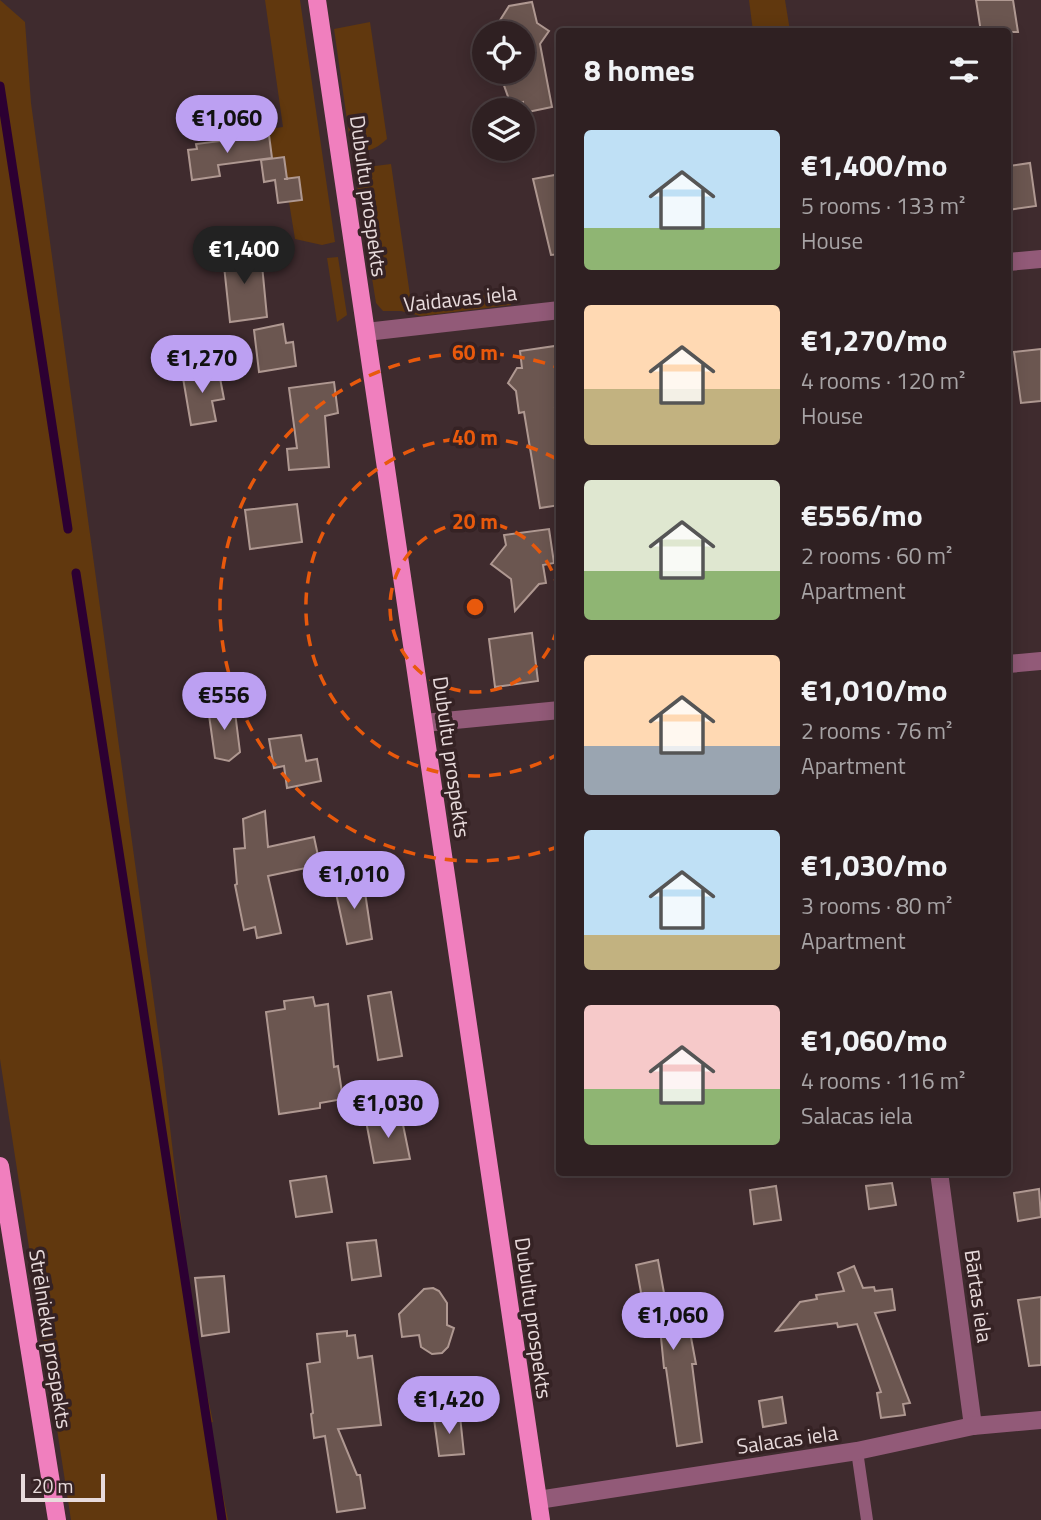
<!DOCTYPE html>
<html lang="en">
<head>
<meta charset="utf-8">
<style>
	body { margin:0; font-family:"Titillium Web",sans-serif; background:#3b2d2f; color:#f1f3f6; height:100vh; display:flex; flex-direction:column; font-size:26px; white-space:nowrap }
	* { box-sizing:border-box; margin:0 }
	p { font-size:23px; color:#a7a3a5 }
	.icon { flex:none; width:38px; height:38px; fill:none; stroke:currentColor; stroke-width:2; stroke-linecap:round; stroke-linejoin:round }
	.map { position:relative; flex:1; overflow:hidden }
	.panel { position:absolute; left:556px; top:28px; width:455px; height:1148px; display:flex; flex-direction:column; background:#2f2022; border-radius:7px; box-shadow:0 4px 18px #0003,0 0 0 2px #4a3e40 }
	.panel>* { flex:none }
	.tools { position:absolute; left:472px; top:21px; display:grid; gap:14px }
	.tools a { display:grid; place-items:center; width:63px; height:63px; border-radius:50%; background:#2f2022; box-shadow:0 4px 18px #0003,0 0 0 2px #4a3e40; font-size:35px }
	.scale { position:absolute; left:21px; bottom:18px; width:84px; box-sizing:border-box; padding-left:7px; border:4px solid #e8dbdc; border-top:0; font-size:19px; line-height:24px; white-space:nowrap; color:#e8dbdc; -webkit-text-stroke:5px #352224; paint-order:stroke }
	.price { position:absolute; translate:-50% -60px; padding:0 16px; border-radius:24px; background:#bca0f2; color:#111; font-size:23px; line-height:46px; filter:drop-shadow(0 2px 4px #0008) }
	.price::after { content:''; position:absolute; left:50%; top:42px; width:21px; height:16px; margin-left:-10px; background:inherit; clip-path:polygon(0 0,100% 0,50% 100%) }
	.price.on { background:#222; color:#fff }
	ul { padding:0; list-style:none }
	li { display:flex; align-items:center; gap:21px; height:175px; padding:0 28px }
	li span { display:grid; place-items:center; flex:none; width:196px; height:140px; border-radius:7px; color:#555 }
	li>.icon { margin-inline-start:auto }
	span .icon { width:84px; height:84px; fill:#fffc; stroke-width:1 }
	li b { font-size:30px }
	h2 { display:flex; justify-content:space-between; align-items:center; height:84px; padding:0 28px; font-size:30px }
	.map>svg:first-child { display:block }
	.green { fill:#61380e }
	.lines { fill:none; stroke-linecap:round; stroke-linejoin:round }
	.stream { stroke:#2c0032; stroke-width:9 }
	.building { fill:#6b5650; stroke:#af9891; stroke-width:2 }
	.lane { stroke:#925a78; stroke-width:12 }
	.street { stroke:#925a78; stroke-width:18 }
	.primary { stroke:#f07fbe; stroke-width:18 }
	.ring { fill:none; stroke:#e8590c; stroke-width:3.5; stroke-dasharray:12 9 }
	.labels { text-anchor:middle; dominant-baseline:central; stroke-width:7; stroke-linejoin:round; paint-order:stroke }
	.street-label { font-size:21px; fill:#e8dbdc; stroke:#352224 }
	.centre { fill:#e8590c; stroke:#352224; stroke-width:3.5 }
	.ring-label { font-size:21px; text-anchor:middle; font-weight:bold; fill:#e8590c; stroke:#352224; stroke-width:7; stroke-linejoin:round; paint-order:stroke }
</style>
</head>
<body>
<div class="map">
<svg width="1041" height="1520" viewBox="0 0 1041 1520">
	<rect width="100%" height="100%" fill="#3f2b2e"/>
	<g class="green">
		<path d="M0 0 25 22 31 103 163 1068 194 1331 213 1422 209 1423 228 1520H71L0 1059Z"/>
		<path d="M265 0H300L335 242 322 245 295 239 289 202 302 199 299 177 287 179 284 157 272 158 268 129 283 127Z"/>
		<path d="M749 0H785L790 31H753Z"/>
		<path d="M370 22 387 139C374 150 369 153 351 148L334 29Z"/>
		<path d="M391 164 411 302 511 292V305L421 316 401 311H383L376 303 356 178 367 167Z"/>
		<path d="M338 257 347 315 337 322 327 258Z"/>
	</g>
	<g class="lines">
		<g class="stream">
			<path d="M0 86 68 529"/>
			<path d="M76 573 222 1520"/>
		</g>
	</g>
	<g class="building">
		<path d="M976 0H1013L1018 32H981Z"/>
		<path d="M532 2 537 23 549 31 540 44 552 107 523 113V102L511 105 501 77V72H523V33H498L497 25 509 6Z"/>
		<path d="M269 135 272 158 218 165 220 176 192 180 188 150 197 149 196 144Z"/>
		<path d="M284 157 287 179H284L299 177 302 200 278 203 275 180 264 182 261 160Z"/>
		<path d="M1030 163 1036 206 1008 210V166Z"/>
		<path d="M560 174V254L551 255 533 179Z"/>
		<path d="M244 245 245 257H251L252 266 262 265 267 317 230 322 222 247Z"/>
		<path d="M283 324 286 343 293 342 296 366 259 372 254 330Z"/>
		<path d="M555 346 560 383V407L555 408 560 442V505L540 508 524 412 519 413 516 391 508 383 517 368H522L520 351Z"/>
		<path d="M1041 349V401L1021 403 1014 352Z"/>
		<path d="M207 368 209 379 220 378 224 399 212 401 216 421 191 425 182 372Z"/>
		<path d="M334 382 338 413 325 416 329 467 289 470 287 449 297 448 289 388Z"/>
		<path d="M297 504 302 542 250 549 245 510Z"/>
		<path d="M549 529 554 563 543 565 546 583 539 584 515 611 511 579 491 564 506 545 504 535Z"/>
		<path d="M532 633 538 681 495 687 489 639Z"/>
		<path d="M234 704 240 752 229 761 215 758 208 708Z"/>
		<path d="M301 735 306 761 317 759 321 781 287 788 284 766 274 768 269 739Z"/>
		<path d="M265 811 268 847 314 837 320 865 268 876 281 933 257 938 255 927 244 930 235 885 237 884 234 849 245 848 243 819Z"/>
		<path d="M363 879 372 939 347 944 334 884Z"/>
		<path d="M391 992 402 1056 378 1060 368 996Z"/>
		<path d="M313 997 315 1006 328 1004 334 1067 338 1066 343 1099 320 1103V1108L279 1114 266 1012 285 1009 284 1001Z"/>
		<path d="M401 1115 410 1159 374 1163 366 1121Z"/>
		<path d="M326 1176 332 1212 296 1217 290 1181Z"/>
		<path d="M892 1183 896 1205 869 1209 866 1186Z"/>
		<path d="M776 1186 781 1220 754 1224 750 1190Z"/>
		<path d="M1039 1189 1041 1217 1018 1221 1014 1193Z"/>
		<path d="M376 1240 381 1276 352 1280 347 1243Z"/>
		<path d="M658 1260 666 1304 684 1300 696 1364H692L702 1442 677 1446 666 1368H664L659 1317 646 1320 636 1265Z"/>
		<path d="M854 1266 863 1288 874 1287 875 1291 892 1289 895 1310 875 1313 910 1403 903 1404 905 1415 881 1418 877 1393 881 1392 857 1324 838 1327 837 1323 776 1331 800 1302 817 1299 816 1295 844 1291 838 1273Z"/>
		<path d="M224 1276 229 1332 202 1336 195 1278Z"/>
		<path d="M433 1288 439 1291 447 1303V1325L454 1328 448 1347 442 1353 432 1354 421 1347 419 1335 402 1337 399 1314 424 1289Z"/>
		<path d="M1041 1297V1365L1029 1366 1018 1300Z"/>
		<path d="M347 1331V1336L355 1335 358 1358 372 1356 381 1425 338 1429 357 1475H360L365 1508 337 1512 325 1436 314 1438 311 1414 313 1413 307 1364 320 1362 317 1334Z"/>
		<path d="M782 1397 786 1423 763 1427 759 1401Z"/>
		<path d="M460 1416 464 1454 439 1456 434 1419Z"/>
	</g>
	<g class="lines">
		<path class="lane" d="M857 1451 867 1520"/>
		<g class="street">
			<path d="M1008 262 1041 259"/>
			<path d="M366 332 560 310"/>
			<path d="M1008 664 1041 661"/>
			<path d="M424 723 560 710"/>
			<path d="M939 1172 973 1426"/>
			<path d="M538 1500 857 1451 973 1426 1041 1420"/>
		</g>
		<g class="primary">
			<path d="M317 0 541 1520"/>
			<path d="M0 1166 57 1520"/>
		</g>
	</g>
	<g class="ring">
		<path d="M560 608A85 85 0 1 1 560 606"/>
		<path d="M560 753A169 169 0 1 1 560 461"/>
		<path d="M560 846A254 254 0 1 1 560 368"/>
	</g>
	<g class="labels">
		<g class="street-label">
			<text transform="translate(369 196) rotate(82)">Dubultu prospekts</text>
			<text transform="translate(460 298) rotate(-6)">Vaidavas iela</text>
			<text transform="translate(452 757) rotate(82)">Dubultu prospekts</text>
			<text transform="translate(979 1296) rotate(82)">Bārtas iela</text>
			<text transform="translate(534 1318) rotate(82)">Dubultu prospekts</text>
			<text transform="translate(51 1339) rotate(81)">Strēlnieku prospekts</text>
			<text transform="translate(787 1439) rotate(-8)">Salacas iela</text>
		</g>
	</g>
	<circle cx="475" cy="607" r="10" class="centre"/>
	<g class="ring-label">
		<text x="475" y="360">60 m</text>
		<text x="475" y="445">40 m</text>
		<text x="475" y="529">20 m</text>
	</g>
</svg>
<div class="tools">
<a><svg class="icon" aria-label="locate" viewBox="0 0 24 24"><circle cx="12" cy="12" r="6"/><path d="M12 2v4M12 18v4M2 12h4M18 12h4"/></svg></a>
<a><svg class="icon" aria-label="layers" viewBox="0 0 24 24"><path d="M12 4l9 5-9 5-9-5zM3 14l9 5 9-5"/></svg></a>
</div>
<div class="scale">20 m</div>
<b class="price" style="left:227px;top:155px">€1,060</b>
<b class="price on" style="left:244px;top:286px">€1,400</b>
<b class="price" style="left:202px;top:395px">€1,270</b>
<b class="price" style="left:224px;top:732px">€556</b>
<b class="price" style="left:354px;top:911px">€1,010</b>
<b class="price" style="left:388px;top:1140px">€1,030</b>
<b class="price" style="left:673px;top:1352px">€1,060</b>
<b class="price" style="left:449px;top:1436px">€1,420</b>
<section class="panel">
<h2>8 homes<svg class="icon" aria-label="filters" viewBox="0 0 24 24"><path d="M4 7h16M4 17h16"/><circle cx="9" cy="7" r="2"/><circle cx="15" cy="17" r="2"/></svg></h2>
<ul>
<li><span style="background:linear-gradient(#bfe0f5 70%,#8fb573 0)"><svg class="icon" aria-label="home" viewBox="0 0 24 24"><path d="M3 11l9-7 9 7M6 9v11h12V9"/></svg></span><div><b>€1,400/mo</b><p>5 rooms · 133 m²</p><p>House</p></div></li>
<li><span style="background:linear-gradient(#ffd9b3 60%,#c2b280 0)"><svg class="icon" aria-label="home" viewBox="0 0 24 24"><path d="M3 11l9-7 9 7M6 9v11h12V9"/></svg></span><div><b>€1,270/mo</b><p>4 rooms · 120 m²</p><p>House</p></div></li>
<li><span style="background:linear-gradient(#dfe7d0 65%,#8fb573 0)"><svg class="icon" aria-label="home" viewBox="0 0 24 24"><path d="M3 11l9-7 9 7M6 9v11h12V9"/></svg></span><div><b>€556/mo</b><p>2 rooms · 60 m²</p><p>Apartment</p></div></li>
<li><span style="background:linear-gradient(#ffd9b3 65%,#9aa5b1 0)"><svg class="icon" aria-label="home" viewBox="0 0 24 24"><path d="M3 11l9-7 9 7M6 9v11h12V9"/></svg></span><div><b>€1,010/mo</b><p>2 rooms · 76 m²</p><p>Apartment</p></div></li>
<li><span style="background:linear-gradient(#bfe0f5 75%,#c2b280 0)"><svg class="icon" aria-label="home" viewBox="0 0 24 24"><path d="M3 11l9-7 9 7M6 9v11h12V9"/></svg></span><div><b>€1,030/mo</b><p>3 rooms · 80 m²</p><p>Apartment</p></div></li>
<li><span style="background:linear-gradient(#f6c9c9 60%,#8fb573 0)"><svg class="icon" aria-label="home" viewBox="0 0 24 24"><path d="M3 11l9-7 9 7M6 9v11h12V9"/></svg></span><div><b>€1,060/mo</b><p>4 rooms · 116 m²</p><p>Salacas iela</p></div></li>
</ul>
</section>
</div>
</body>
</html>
